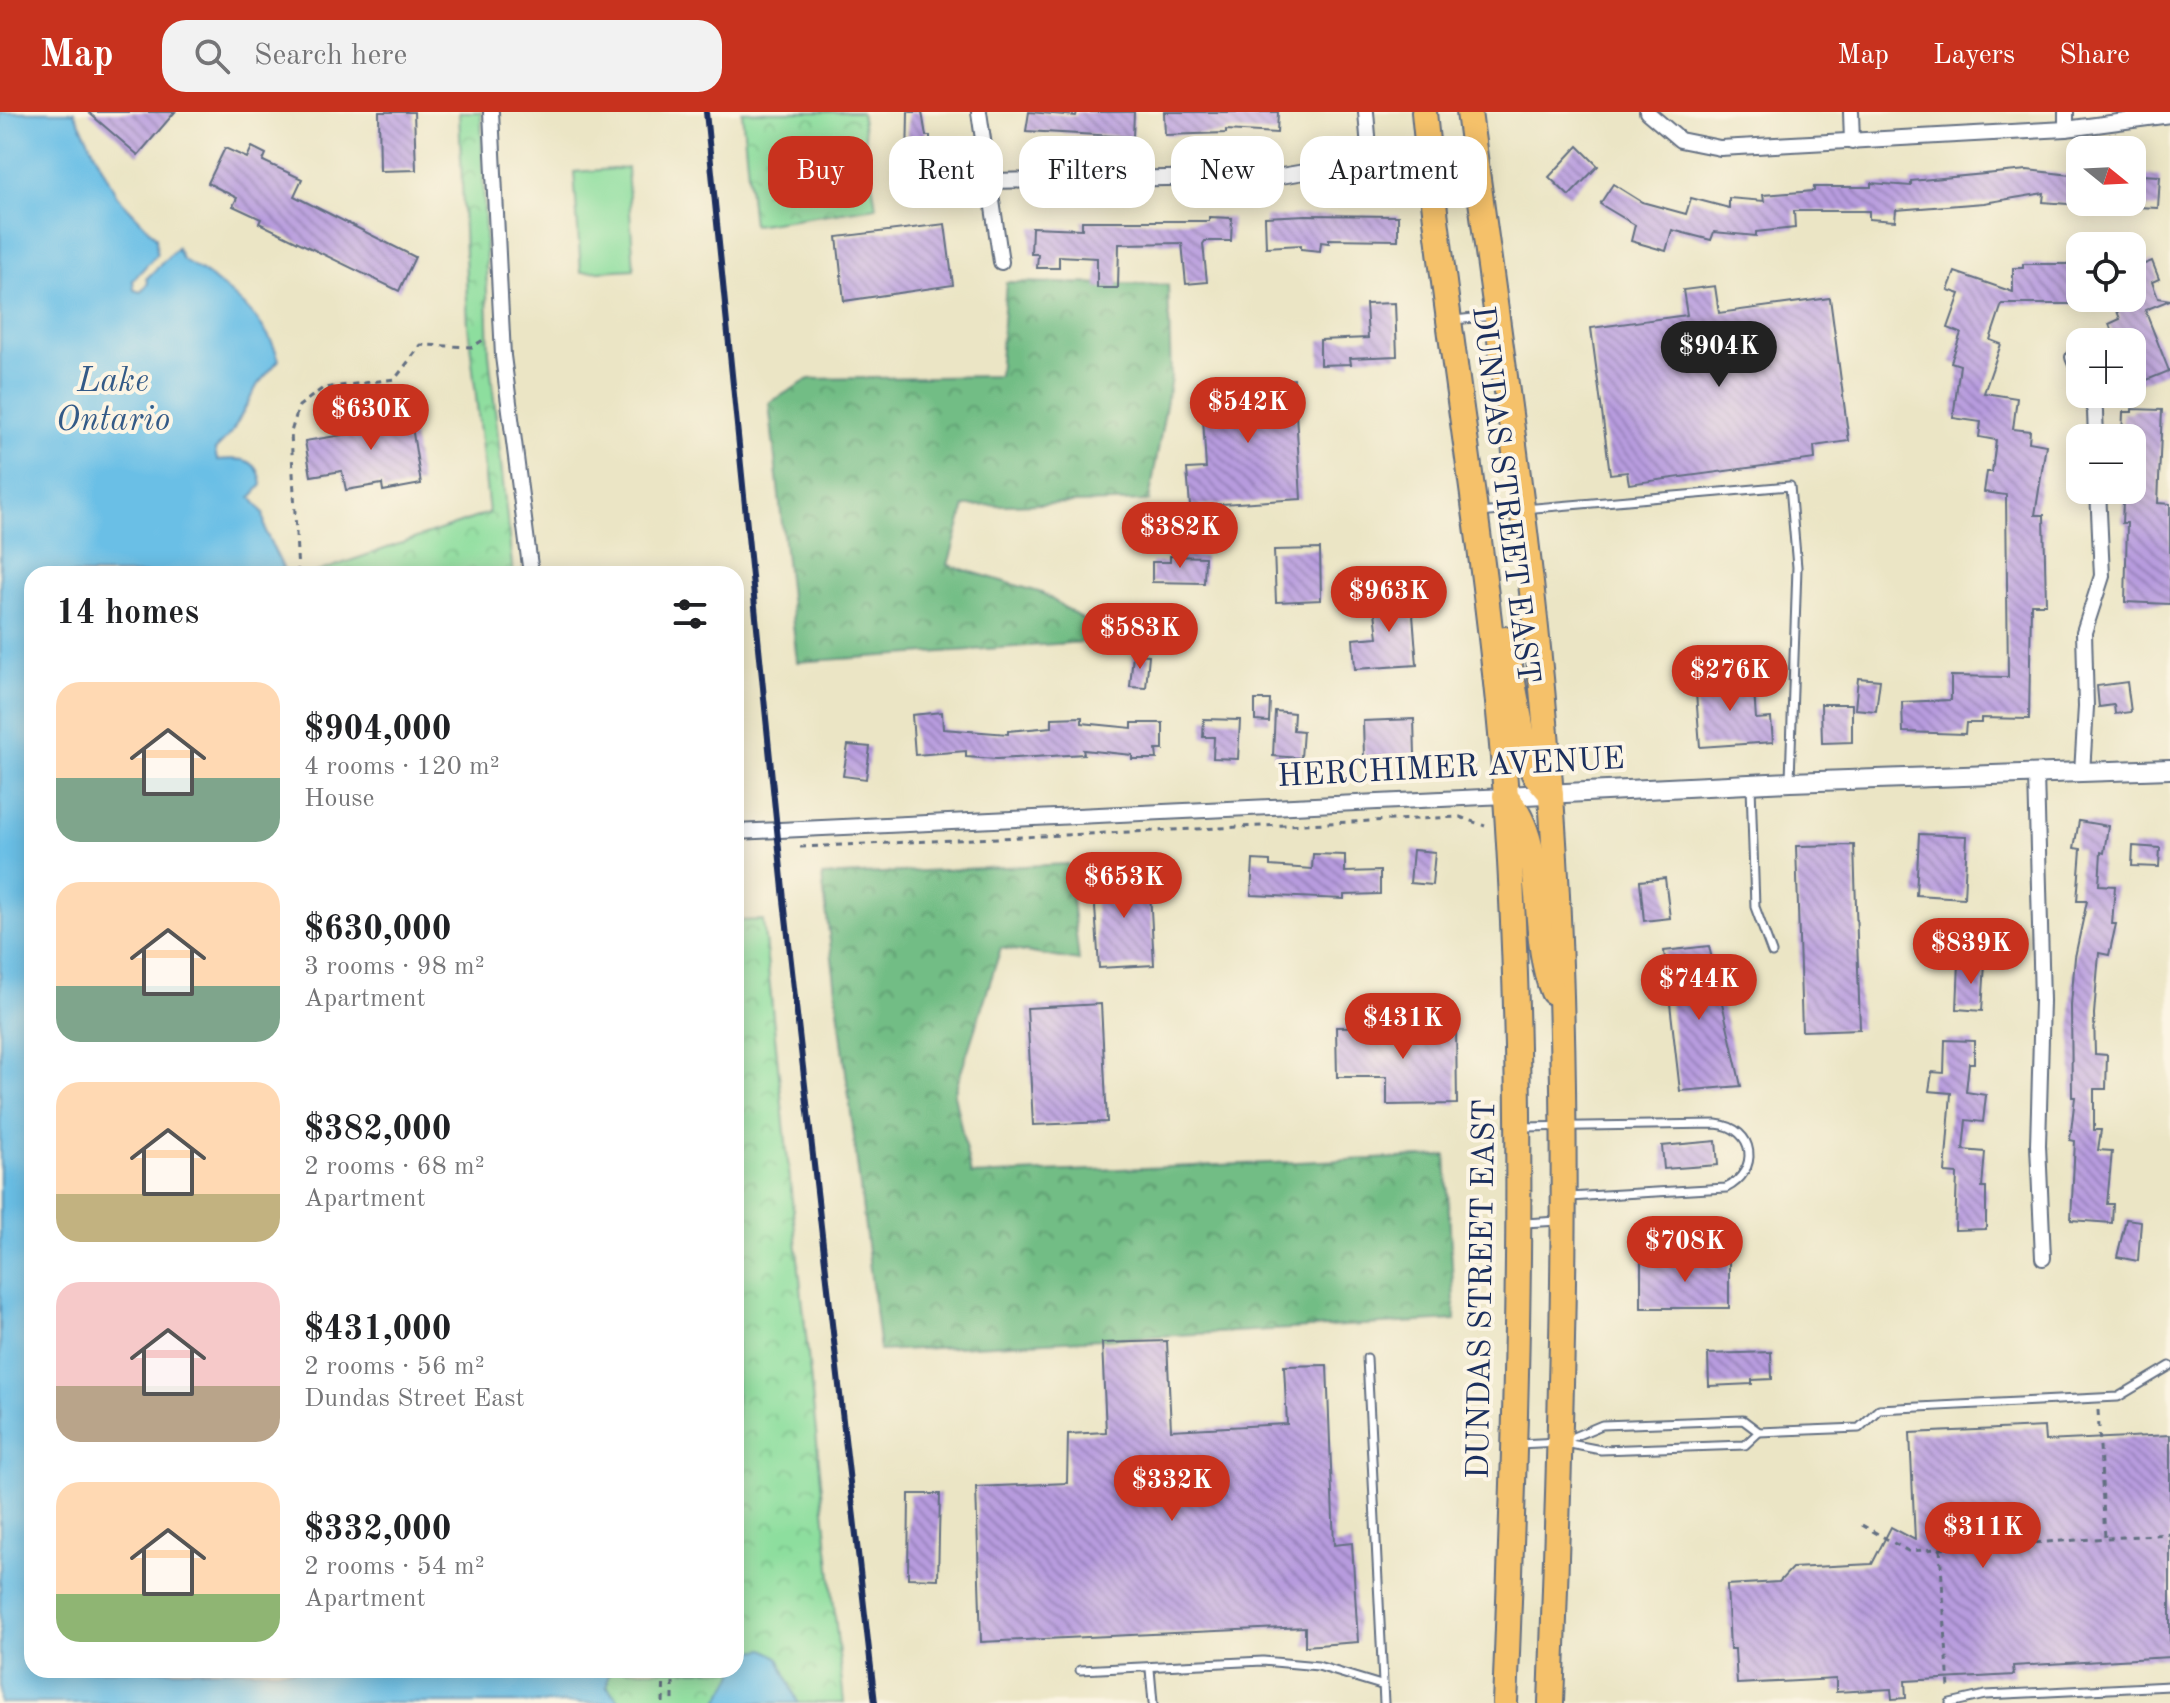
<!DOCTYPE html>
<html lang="en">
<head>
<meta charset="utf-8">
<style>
	body { margin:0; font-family:"Old Standard TT",serif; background:#f2f2f2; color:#202124; height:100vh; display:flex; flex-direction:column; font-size:30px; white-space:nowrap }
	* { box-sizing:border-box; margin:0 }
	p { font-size:26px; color:#757577 }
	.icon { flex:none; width:44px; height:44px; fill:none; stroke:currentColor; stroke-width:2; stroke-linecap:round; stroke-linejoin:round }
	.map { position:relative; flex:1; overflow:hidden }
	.side { position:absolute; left:24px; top:454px; width:720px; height:1112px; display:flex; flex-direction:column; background:#fff; border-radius:24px; box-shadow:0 4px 20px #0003 }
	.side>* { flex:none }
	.hud { position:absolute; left:768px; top:24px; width:760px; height:72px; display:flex; gap:16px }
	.needle { width:52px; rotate:108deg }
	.controls { position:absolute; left:2066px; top:24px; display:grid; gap:16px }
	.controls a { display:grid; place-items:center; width:80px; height:80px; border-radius:16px; background:#fff; box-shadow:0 4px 20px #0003; font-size:40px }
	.price { position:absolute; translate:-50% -68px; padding:0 18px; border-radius:28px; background:#c8321e; color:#fff; font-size:26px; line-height:52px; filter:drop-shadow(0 2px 4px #0008) }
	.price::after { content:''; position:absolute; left:50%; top:48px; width:24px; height:18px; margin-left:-12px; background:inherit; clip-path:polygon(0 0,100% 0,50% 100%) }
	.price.active { background:#222; color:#fff }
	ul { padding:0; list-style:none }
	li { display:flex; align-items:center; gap:24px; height:200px; padding:0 32px }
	li span { display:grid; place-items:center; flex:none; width:224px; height:160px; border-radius:24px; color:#555 }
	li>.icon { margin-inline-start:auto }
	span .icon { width:96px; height:96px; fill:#fffc; stroke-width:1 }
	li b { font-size:34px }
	h2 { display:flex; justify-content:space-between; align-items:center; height:96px; padding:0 32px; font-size:34px }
	.chip { padding:0 28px; border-radius:24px; background:#fff; box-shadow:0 4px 20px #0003; font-size:28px; line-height:72px }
	.chip.active { background:#c8321e; color:#fff }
	header { display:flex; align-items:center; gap:48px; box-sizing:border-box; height:112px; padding:0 40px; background:#c8321e; color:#fff }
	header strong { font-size:38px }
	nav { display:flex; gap:44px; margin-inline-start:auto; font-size:28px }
	.search { width:560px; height:72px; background:#f2f2f2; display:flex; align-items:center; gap:20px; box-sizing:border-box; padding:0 28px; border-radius:24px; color:#757577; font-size:30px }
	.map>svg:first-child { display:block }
	.forest { fill:url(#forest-crowns); stroke:#467672; stroke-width:2 }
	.park { fill:url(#park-crowns); stroke:#54867e; stroke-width:2 }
	.pitch { fill:#8dde9e; stroke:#54867e; stroke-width:2 }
	.water { fill:#6abfe6; stroke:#4277a2; stroke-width:2 }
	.building { fill:url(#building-back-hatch) }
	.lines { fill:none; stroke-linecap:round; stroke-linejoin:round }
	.service-casing { stroke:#646f82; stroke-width:11 }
	.minor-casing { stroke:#646f82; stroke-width:18 }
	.tertiary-casing { stroke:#646f82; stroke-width:22 }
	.primary-casing { stroke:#646f82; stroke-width:28 }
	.path { stroke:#646f82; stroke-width:3; stroke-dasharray:6 6; stroke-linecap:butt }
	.service { stroke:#fff; stroke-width:7 }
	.minor { stroke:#fff; stroke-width:14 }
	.tertiary { stroke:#fff; stroke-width:18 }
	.primary { stroke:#f5c16b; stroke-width:24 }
	.rail { stroke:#1b2f5e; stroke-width:6 }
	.labels { text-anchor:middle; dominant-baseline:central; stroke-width:8; stroke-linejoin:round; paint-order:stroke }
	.street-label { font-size:32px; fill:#1b2f5e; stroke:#fcf5e5 }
	.water-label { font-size:34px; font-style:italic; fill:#335a87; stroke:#fcf5e5 }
</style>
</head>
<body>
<header>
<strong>Map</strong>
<div class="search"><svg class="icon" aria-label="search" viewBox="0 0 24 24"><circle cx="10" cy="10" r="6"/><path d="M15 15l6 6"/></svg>Search here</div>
<nav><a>Map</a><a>Layers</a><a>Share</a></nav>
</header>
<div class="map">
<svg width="2170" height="1591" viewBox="0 0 2170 1591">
	<defs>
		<pattern id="forest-crowns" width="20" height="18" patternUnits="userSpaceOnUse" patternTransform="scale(2)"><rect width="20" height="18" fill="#72bd85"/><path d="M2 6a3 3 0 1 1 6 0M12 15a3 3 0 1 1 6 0" fill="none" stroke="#5d9a70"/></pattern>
		<pattern id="park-crowns" width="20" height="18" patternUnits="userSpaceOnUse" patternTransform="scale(2)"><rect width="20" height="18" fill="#8dde9e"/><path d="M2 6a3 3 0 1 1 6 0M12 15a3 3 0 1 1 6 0" fill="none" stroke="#79bf8a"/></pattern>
		<pattern id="building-back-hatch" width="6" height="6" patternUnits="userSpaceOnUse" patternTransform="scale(2)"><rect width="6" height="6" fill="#b79bde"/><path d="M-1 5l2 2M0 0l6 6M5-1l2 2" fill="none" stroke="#947fb7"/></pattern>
	</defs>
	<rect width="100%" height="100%" fill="#fcf5e5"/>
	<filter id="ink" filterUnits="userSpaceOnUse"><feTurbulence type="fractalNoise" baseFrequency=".0125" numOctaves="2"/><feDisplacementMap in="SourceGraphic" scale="16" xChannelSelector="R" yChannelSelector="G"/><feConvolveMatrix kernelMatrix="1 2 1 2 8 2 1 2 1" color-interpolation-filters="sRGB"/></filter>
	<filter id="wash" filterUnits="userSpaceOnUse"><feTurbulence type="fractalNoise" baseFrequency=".006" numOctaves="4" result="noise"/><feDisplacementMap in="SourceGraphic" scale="32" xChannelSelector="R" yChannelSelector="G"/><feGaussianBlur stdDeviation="1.8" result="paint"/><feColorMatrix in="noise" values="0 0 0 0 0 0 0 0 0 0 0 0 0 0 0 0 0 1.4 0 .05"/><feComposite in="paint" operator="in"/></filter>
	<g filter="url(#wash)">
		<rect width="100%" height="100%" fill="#ebe5c5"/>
		<g class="forest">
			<path d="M1006 170 1168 173 1171 265 1149 389 965 394 948 453 1042 481 1114 528 797 550 769 291 809 267 999 264Z"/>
			<path d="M1068 752 1079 849 1001 836 954 982 971 1063 1446 1044 1455 1208 880 1239 822 764Z"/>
		</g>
		<g class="park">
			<path d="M459 0H481L489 241 513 462H312L489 401 468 213Z"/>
			<path d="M742 0H861L876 95 753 113Z"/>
			<path d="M763 808 844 1591H621L607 1574 609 1558H736V809Z"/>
		</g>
		<path class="pitch" d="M627 56 634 157 581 160 574 60Z"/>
		<g class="water">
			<path d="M0 0H74L117 84 156 125 157 142 133 168 134 178 141 180 148 171 146 167 177 136 182 147C221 170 266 203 279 248L258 272 231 322 215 338 217 348C241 346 259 345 262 373L251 385 263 401 266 421 286 462H32V1558H609L607 1574 621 1591H0Z"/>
			<path d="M765 1537 779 1546 798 1591H717L747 1540Z"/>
		</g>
		<g id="blocks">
			<g class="building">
				<path d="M88 0H175L138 43Z"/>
				<path d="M379 0H414L416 58 380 59Z"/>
				<path d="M908 0H922L926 24H930V60L938 59 942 82 912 86 907 54Z"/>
				<path d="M1029 0 1076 4 1077 0H1134L1133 25 1026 19Z"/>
				<path d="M1164 0H1278L1277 21 1226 18V21L1165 23Z"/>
				<path d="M1578 34 1598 54 1569 84 1549 65Z"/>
				<path d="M252 35 266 42 263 49 302 67 294 84 415 145 399 179 259 111 261 107 233 94 237 86 208 71 225 36 247 46Z"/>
				<path d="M2027 58 2080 64V93L2043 90 2044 81 1984 91 1896 98 1895 109 1869 107V99H1794L1795 116 1756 120V124L1714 120 1711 128 1672 118 1666 139 1631 129 1635 113 1600 92 1613 72 1642 90 1686 102 1691 86 1729 96V86L1764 89 1763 83 1814 79V75H1871V71L1911 74V69Z"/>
				<path d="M2139 63 2160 64 2158 96 2137 95Z"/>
				<path d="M1306 103 1398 104V128L1329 127V131L1321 130 1320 139 1301 137V133L1266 135 1265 105Z"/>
				<path d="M1209 105 1232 106 1231 129H1205L1203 132 1207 170 1186 172 1182 131 1119 132 1118 176H1097V146L1059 144V156H1037L1038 142H1031L1032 115 1082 117V109H1209Z"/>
				<path d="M945 112 953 173 844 189 837 125Z"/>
				<path d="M2152 149 2159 167 2152 170 2158 186 2170 188 2145 198 2169 259 2132 274V230H2116L2109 212 2120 207 2112 186H2132V157Z"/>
				<path d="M2023 152H2080V192H2002L1990 228 2001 232 1984 281 2017 286 2013 317 2030 319 2029 330 2046 333 2035 403H2044L2046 492H2031L2029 607 1981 606V611H1966L1965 622 1903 620 1902 590 1951 588V564L2008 565 2006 383 1984 380 1987 360H1992L1996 328 1979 325 1981 310 1953 306 1960 253 1951 250 1961 221 1948 216 1960 182 1948 178 1955 160 2013 180V156H2023Z"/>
				<path d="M1715 174 1719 201 1830 186 1849 329 1814 334 1815 347 1629 372 1627 360 1610 362 1591 216 1687 203 1683 178Z"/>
				<path d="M1395 191 1397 244 1350 246 1351 252 1320 253V228L1368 226 1366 192Z"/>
				<path d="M1294 267 1301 387 1190 394 1187 357 1206 356 1201 273Z"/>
				<path d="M408 289 421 372 383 379 382 372 346 378 342 359 311 364 305 329 374 318 370 295Z"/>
				<path d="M2132 297 2162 298 2158 391 2170 392V492L2125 490 2127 411H2122L2123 390H2132V326H2122L2123 300H2132Z"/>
				<path d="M1320 437 1321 488 1276 490 1274 438Z"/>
				<path d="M1170 444 1205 445 1204 471 1152 470V450H1170Z"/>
				<path d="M1411 478 1417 553 1355 557 1353 527 1378 525 1373 483Z"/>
				<path d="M1133 542 1149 543 1146 576 1130 575Z"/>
				<path d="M1753 563 1756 607 1771 606 1773 630 1700 635 1695 567Z"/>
				<path d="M1858 566 1880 568 1876 599 1855 597Z"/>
				<path d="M2127 570 2131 600 2115 602 2114 593 2099 595 2097 574Z"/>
				<path d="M1255 588H1270L1269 610 1255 609Z"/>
				<path d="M1821 592H1852V630L1822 631Z"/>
				<path d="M1275 599 1294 601 1293 618 1303 619 1301 646 1273 644Z"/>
				<path d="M942 600 943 617 1008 622V619L1052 615V606L1082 605V611L1132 616V611H1163V638H1156L1157 647H1132V643L1083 638 1084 642 997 647 966 645V639L915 643 912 603Z"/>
				<path d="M1204 607 1240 608 1238 647 1213 646 1214 625H1203Z"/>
				<path d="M1414 607 1415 643 1364 645 1363 609Z"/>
				<path d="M848 633 870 635 866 667 843 664Z"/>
				<path d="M2079 709 2108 714 2104 741 2101 740 2099 773 2115 774 2112 812H2116L2109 843 2099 841 2094 902 2095 942 2107 943 2106 977H2094V1018H2101L2098 1038 2112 1039 2107 1092H2113L2112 1111 2071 1108 2075 1029 2070 1028 2075 985H2072L2071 893 2075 845 2087 789H2077L2081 737 2074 736Z"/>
				<path d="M1919 722 1967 724 1964 786 1916 783Z"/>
				<path d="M1854 733 1860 917 1802 919 1796 734Z"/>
				<path d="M2133 734 2160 736 2159 755 2132 754Z"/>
				<path d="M1413 738 1435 740 1432 773 1410 771Z"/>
				<path d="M1313 742 1345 743V760L1380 759V782L1344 783V787L1251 783 1253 748 1270 749V754L1312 757Z"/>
				<path d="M1149 761 1154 853 1099 856 1093 764Z"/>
				<path d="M1665 766 1670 806 1644 809 1640 769Z"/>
				<path d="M1709 834 1741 974 1680 979 1664 839Z"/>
				<path d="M1959 850 1985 851 1982 899 1957 897Z"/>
				<path d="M1101 892 1107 1010 1033 1013 1027 896Z"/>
				<path d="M1456 913 1457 992 1387 993V965H1337L1336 915Z"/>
				<path d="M1945 928 1974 929V951H1969L1966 980 1986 983 1983 1010 1966 1008 1963 1038 1985 1040 1982 1075H1986V1117L1955 1118 1957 1062 1945 1061 1951 981 1929 979 1932 960 1944 961Z"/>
				<path d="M1716 1029 1718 1053 1664 1057 1662 1034Z"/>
				<path d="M2126 1107 2141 1109 2138 1149 2117 1145Z"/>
				<rect x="1641" y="1147" width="88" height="49"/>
				<path d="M1167 1229 1171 1318 1287 1312 1284 1254 1327 1253 1334 1433 1352 1431 1358 1530 1305 1534V1515L981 1530 976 1375 1067 1371 1068 1322 1106 1320 1102 1231Z"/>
				<path d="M1771 1240 1772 1267 1752 1268V1272L1709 1274 1708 1242Z"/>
				<path d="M2044 1315 2045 1329 2170 1323V1545L2013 1554 2014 1563 1905 1569 1906 1586 1892 1587 1891 1577 1836 1580V1567L1737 1572 1735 1537H1730L1727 1473 1779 1470 1792 1456 1872 1452 1891 1415 1915 1428 1910 1321Z"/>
				<path d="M909 1382H940L938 1467 908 1466Z"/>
			</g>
		</g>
	</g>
	<g filter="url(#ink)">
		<use href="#blocks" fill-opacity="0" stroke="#646f82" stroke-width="2"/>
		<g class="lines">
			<g class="service-casing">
				<g id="service">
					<path d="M1454 208 1493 204"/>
					<path d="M1478 401 1790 374 1797 455 1790 668"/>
					<path d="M1751 674 1755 795 1772 841"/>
					<path d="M1521 1015 1716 1012C1756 1016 1760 1059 1726 1076L1569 1085"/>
					<path d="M1524 1111 1559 1109"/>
					<path d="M1367 1246 1384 1591"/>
					<path d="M1566 1328 1602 1313 1743 1308 1759 1320 1859 1316 1879 1297 2118 1285 2170 1254"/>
					<path d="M1518 1332 1560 1330 1601 1338 1745 1333 1759 1320"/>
					<path d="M1150 1557 1153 1591"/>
					<path d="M1080 1558 1263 1549 1318 1554 1381 1573"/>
					<path d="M1950 1591 1985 1583 2170 1574"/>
				</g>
			</g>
			<g class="minor-casing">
				<g id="minor">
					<path d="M491 0 503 244 531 462"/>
					<path d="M979 0 1001 150"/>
					<path d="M1647 0 1680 28 1720 36 2066 17 2170 3"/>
					<path d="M1851 0 1852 30"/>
					<path d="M2066 17V0"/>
					<path d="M989 69 1281 64 1357 51 1369 36 1366 0"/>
					<path d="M2073 245 2080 262"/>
					<path d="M2088 282 2095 299 2096 326"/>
					<path d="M2082 661 2086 595 2084 520 2102 464 2098 378"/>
					<path d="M2036 662 2042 889 2038 1033 2043 1146"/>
					<path d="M736 720 1505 684"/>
				</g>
			</g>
			<g class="tertiary-casing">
				<path id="tertiary" d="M1505 684 1790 670 2170 657"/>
			</g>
			<g class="primary-casing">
				<g id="primary">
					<path d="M1424 0C1445 216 1485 429 1503 645 1528 960 1518 1276 1505 1591"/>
					<path d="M1469 0C1499 227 1535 456 1551 685 1573 987 1562 1289 1551 1591"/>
					<path d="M1505 527 1527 646 1534 662 1551 682"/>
					<path d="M1505 684C1550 731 1528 820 1553 880"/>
				</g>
			</g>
			<g class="path">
				<path d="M1392 37 1408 39"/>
				<path d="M298 462 291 320 299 294 323 276 395 267 421 233 472 235 486 226"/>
				<path d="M800 735 1460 705 1485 714"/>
				<path d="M2098 1298 2105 1426"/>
				<path d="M1862 1413 1908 1439 2170 1422"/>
				<path d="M1940 1437 1949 1577"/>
				<path d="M673 1558V1591"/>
				<path d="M663 1591 664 1558"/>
			</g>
			<use href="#service" class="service"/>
			<use href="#minor" class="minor"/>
			<use href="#tertiary" class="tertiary"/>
			<use href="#primary" class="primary"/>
			<path class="rail" d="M706 0 784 788 875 1591"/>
		</g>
	</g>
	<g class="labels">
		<g class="street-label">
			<text transform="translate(1504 383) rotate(83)">DUNDAS STREET EAST</text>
			<text transform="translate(1451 657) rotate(-3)">HERCHIMER AVENUE</text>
			<text transform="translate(1483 1177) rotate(-89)">DUNDAS STREET EAST</text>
		</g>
		<g class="water-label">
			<text x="113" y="270">Lake<tspan x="113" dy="39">Ontario</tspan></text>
		</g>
	</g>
</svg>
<div class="controls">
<a><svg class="needle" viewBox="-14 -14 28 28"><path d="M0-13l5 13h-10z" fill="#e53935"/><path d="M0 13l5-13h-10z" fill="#757577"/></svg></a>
<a><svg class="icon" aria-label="locate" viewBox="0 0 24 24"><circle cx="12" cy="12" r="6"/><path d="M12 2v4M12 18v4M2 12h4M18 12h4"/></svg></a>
<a>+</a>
<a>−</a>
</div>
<b class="price active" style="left:1719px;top:277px">$904K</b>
<b class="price" style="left:1248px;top:333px">$542K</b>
<b class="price" style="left:371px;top:340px">$630K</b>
<b class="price" style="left:1180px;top:458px">$382K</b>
<b class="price" style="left:1389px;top:522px">$963K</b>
<b class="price" style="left:1140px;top:559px">$583K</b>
<b class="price" style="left:1730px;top:601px">$276K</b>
<b class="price" style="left:1124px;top:808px">$653K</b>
<b class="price" style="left:1971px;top:874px">$839K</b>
<b class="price" style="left:1699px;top:910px">$744K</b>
<b class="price" style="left:1403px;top:949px">$431K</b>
<b class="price" style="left:1685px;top:1172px">$708K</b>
<b class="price" style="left:1172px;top:1411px">$332K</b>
<b class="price" style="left:1983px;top:1458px">$311K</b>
<div class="hud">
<a class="chip active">Buy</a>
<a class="chip">Rent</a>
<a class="chip">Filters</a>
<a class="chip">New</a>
<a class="chip">Apartment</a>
</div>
<section class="side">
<h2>14 homes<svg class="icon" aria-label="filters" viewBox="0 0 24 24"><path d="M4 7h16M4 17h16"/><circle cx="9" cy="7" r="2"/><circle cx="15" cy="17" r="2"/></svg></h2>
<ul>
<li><span style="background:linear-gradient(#ffd9b3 60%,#7fa58c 0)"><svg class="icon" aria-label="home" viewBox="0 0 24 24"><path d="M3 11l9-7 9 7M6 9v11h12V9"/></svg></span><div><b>$904,000</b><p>4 rooms · 120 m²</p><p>House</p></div></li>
<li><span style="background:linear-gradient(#ffd9b3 65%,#7fa58c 0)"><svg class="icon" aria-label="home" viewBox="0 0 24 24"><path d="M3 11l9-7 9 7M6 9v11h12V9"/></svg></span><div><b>$630,000</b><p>3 rooms · 98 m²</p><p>Apartment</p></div></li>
<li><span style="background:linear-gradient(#ffd9b3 70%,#c2b280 0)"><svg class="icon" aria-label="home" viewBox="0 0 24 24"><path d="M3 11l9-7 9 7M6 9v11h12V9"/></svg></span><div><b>$382,000</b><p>2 rooms · 68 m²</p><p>Apartment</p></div></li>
<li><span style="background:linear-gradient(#f6c9c9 65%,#b9a48a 0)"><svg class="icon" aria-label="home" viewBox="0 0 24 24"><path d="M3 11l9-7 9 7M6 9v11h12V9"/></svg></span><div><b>$431,000</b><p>2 rooms · 56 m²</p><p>Dundas Street East</p></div></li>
<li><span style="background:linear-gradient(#ffd9b3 70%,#8fb573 0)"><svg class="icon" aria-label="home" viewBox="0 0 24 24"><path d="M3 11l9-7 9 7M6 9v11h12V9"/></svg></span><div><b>$332,000</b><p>2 rooms · 54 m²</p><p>Apartment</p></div></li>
</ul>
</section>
</div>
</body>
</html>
